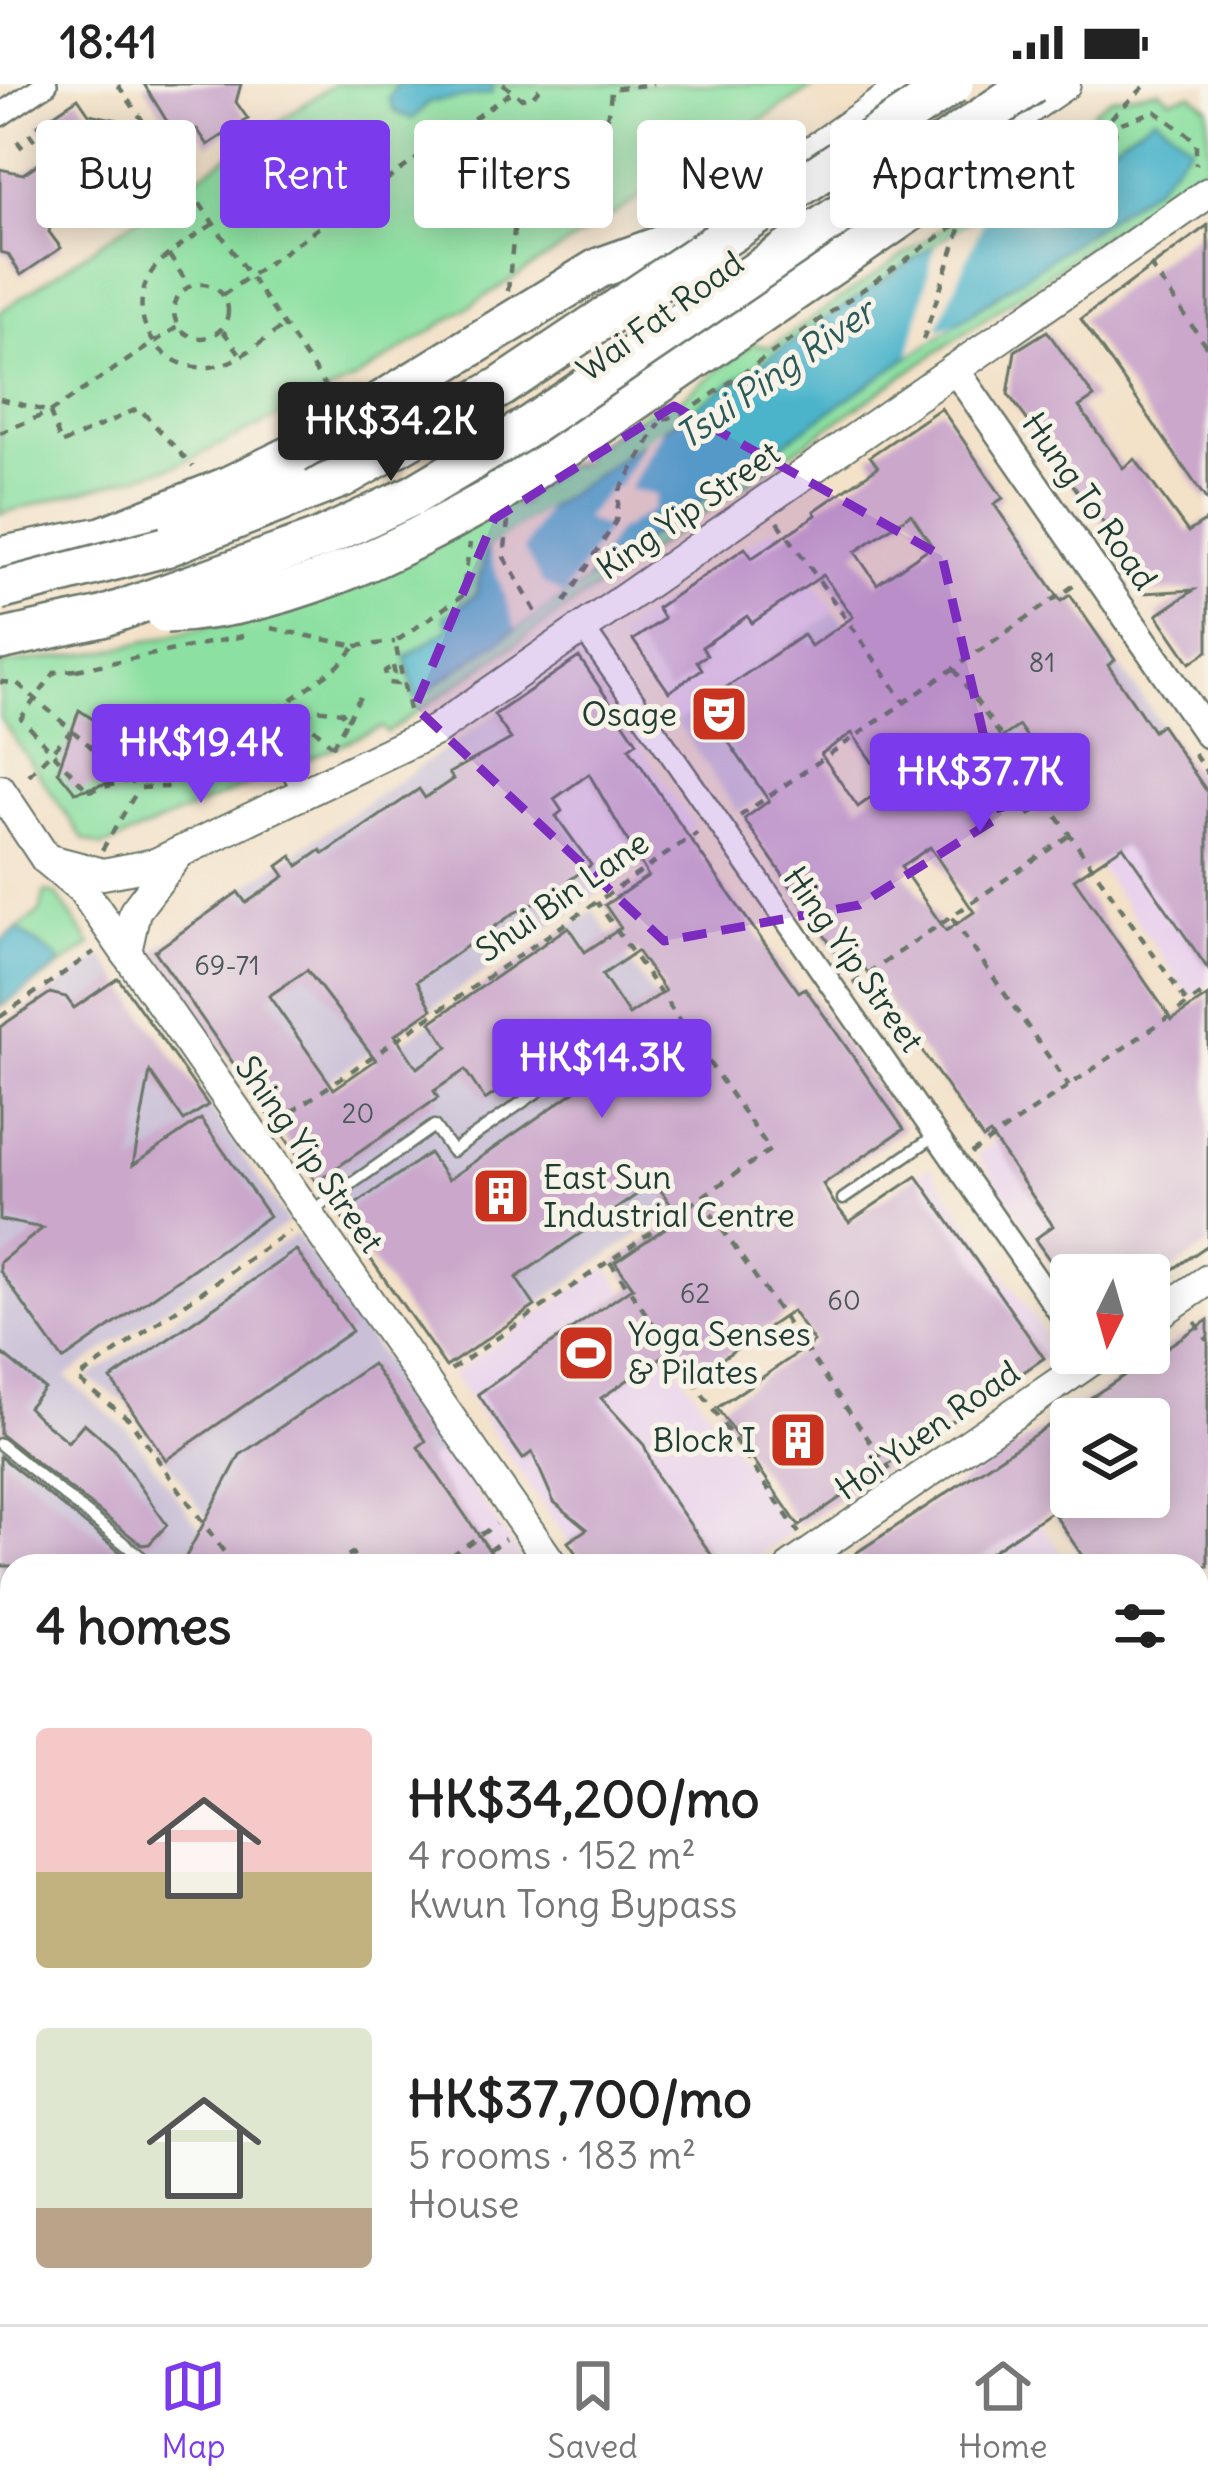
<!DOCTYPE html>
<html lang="en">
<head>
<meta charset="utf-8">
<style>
	body { margin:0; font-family:Delius,sans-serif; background:#f6f6f6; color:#222; height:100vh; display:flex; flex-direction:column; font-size:45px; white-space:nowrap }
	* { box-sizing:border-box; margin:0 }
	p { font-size:39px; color:#767676 }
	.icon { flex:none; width:66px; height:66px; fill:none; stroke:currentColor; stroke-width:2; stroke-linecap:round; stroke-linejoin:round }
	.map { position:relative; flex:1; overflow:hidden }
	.side { position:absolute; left:0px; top:1470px; width:1209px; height:771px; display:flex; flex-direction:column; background:#fff; border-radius:36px 36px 0 0; box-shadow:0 6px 30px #0003 }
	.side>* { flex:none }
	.guide { position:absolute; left:36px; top:36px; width:1137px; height:108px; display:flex; gap:24px }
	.needle { width:78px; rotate:185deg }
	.fabs { position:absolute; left:1050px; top:1170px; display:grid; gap:24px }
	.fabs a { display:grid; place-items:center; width:120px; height:120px; border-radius:12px; background:#fff; box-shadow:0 6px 30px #0003; font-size:60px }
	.price { position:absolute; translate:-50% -102px; padding:0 27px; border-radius:12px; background:#7c3aed; color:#fff; font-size:39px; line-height:78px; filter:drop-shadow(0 3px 6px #0008) }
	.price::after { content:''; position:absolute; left:50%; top:72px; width:36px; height:27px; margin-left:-18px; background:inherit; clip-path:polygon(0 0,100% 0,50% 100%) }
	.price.active { background:#222; color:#fff }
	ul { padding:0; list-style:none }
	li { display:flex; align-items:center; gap:36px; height:300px; padding:0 36px }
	li span { display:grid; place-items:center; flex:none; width:336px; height:240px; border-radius:12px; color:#555 }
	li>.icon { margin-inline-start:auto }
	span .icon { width:144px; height:144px; fill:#fffc; stroke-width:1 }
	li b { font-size:51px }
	h2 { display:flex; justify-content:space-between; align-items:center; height:144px; padding:0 36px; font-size:51px }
	.tag { padding:0 42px; border-radius:12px; background:#fff; box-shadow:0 6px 30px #0003; font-size:42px; line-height:108px }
	.tag.active { background:#7c3aed; color:#fff }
	.status { display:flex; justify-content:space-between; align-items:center; height:84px; padding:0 60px; background:#fff; direction:ltr }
	.status svg { height:33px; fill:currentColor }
	.tab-bar { display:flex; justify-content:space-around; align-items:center; height:168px; border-top:3px solid #e0e0e0; background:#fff; font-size:33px; color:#767676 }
	.tab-bar a { display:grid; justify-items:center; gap:6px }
	.tab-bar .active { color:#7c3aed }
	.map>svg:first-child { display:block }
	.built { fill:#e9d2ed }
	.industrial { fill:#c9bfd7 }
	.green { fill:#8ce0a1; stroke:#568e6a; stroke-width:3 }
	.water { fill:#4cb4cb; stroke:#367880; stroke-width:3 }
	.pier { fill:#f3e1c8 }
	.building { fill:#caa7cb; fill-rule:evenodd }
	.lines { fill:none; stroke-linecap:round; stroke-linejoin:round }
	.trunk-tunnel { stroke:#c9c0aa; stroke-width:36; stroke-dasharray:36 18; stroke-linecap:butt }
	.service-casing { stroke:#697668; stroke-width:15 }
	.pedestrian-casing { stroke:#697668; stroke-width:20 }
	.minor-casing { stroke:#697668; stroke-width:26 }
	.tertiary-casing { stroke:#697668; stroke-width:32 }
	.secondary-casing { stroke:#697668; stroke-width:34 }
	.trunk-casing { stroke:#697668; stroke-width:40 }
	.motorway-casing { stroke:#697668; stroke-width:44 }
	.path { stroke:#697668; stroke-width:4.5; stroke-dasharray:9 9; stroke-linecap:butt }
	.service { stroke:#fff; stroke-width:10 }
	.pedestrian { stroke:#fff; stroke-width:15 }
	.minor { stroke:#fff; stroke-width:21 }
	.tertiary { stroke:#fff; stroke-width:27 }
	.secondary { stroke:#fff; stroke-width:30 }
	.trunk { stroke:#fff; stroke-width:36 }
	.motorway { stroke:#fff; stroke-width:39 }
	.rail { stroke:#1f3d34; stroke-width:6 }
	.motorway-bridge-casing { stroke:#697668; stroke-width:44; stroke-linecap:butt }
	.path-bridge { stroke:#697668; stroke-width:4.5; stroke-dasharray:9 9; stroke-linecap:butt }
	.motorway-bridge { stroke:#fff; stroke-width:39 }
	.marked { fill:#7b2cbf; fill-opacity:0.2; stroke:#7b2cbf; stroke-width:9; stroke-dasharray:24 15; stroke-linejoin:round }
	.labels { text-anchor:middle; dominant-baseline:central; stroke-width:10; stroke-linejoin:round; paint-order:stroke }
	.number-label { font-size:27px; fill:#4a585a }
	.street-label { font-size:33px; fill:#1f3d34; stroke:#f7f3e8 }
	.poi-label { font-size:33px; fill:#1f3d34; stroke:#f7f3e8; text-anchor:end }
	.water-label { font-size:36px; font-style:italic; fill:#2a5b5a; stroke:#f7f3e8 }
</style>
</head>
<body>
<div class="status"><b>18:41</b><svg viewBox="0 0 49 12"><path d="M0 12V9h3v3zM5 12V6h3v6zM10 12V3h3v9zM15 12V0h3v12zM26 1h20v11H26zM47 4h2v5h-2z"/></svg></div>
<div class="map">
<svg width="1208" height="2240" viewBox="0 0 1208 2240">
	<rect width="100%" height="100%" fill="#f7f3e8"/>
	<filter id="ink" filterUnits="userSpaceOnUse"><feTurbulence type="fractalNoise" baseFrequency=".00833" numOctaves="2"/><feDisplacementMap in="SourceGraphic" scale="24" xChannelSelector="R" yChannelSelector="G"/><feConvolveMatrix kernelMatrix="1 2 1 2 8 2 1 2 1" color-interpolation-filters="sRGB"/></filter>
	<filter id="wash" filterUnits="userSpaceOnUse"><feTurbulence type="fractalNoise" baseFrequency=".004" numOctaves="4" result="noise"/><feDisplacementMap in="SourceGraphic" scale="48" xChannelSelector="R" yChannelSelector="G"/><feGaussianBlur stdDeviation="2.7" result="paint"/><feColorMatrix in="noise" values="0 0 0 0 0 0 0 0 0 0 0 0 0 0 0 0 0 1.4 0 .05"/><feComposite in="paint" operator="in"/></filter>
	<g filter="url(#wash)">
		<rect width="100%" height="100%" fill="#f3e1c8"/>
		<g class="built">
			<path d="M776 442 835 528 676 638 616 552Z"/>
			<path d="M637 658 695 743 611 800 553 715Z"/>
			<path d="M1206 705 1208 900 1190 913 1097 780Z"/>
			<path d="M1061 1012 1119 1097 1035 1155 977 1070Z"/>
			<path d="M930 1082 1056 1266 992 1310 865 1127Z"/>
			<path d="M607 1183 792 1447 741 1482H585L452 1290Z"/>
			<path d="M445 1364 521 1474 510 1482H273Z"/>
			<path d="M996 1373 1070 1482H966L925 1422Z"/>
		</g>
		<g class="industrial">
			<path d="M835 528 898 618 738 728 676 638Z"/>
			<path d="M579 573 637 658 554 715 611 800 273 1035 214 951 297 893 238 808Z"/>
			<path d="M1115 576 1161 641 1052 716 1007 651Z"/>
			<path d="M593 826 761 1066 446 1283 278 1044Z"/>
			<path d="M103 872 183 987 161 1004 184 1037 208 1021 288 1139 65 1293 128 1346 228 1482H12V1628L0 1618V943Z"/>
			<path d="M296 1150 445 1364 273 1482H240L128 1320 87 1294Z"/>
			<path d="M1197 1666 1208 1682V1979L1197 1963Z"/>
		</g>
		<g class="green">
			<path d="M334 0H818L356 295 178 381 0 430V228Z"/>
			<path d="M1159 6 1170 15 1192 10 1208 23V80L387 649 382 643 103 763 84 756 0 634V581L107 567 244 533 511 419 522 421 531 406 565 383 583 379 585 369 661 316 675 319 752 260 771 263 1093 40 1100 33 1092 28 1111 14Z"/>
			<path d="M45 808 56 810 91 861 0 923V858L40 828Z"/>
			<path d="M0 1838 12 1847V1967L0 1960Z"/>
		</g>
		<g class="water">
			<path d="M397 0H493L491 10 429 18 413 35 395 28 389 15Z"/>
			<path d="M1155 32 1191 61 1155 102 415 615 406 573 449 544 444 533 476 511 486 466 996 119 1005 131Z"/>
			<path d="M17 845 59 875 58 883 0 923V858Z"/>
		</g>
		<g class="pier">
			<path d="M989 124 937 245 957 239 909 272 935 161Z"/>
			<path d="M665 342 629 405 656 411 653 426 616 448 585 497 516 545 488 464 547 423 524 466 542 499 564 511 607 445 585 434 612 403H618L645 355Z"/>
		</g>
		<g id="blocks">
			<g class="building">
				<path d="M144 0H241L236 18 248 35 208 61 197 45H176L168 39Z"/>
				<path d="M78 14 89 30 119 36 136 62 139 72 133 76 131 92 142 108 103 135 92 119 76 115 53 131 49 148 61 164 21 191 8 170 0 168V85L23 90 48 73 49 57 38 41Z"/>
				<path d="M1208 141V418L1081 235Z"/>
				<path d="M1047 247 1094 313 1079 323 1123 384 1135 375 1188 448 1208 435V567L1190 579 1157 531 1194 506 1144 509 1134 485 1130 486 1128 469 1078 408 1070 397 1075 393 1054 364 1050 367 1008 310 1015 267Z"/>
				<path d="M941 324 1003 414 994 420 1061 517 1070 511 1115 576 1108 581 1153 647 1161 641 1208 709V885L1123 762 1074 795 1172 936 1208 912V1161L1149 1202V1191H1060L1035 1155 1053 1142 990 1050 983 1055 861 879 849 887 744 735 769 717 710 631 729 618 721 607 803 551 811 562 853 533 823 491 752 539 747 532 702 563 707 571 697 577 702 585 669 608 633 556 664 535 657 524 745 464 752 474 816 431 814 427 878 383 870 372ZM911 430 932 462 877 500 855 468ZM1019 642 1065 707 1030 731 985 665ZM852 649 888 701 858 723 821 670ZM930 763 974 828 946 847 901 783Z"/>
				<path d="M579 573 637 658 629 664 686 749 799 908 805 904 904 1045 823 1100 834 1119 849 1138 917 1092 1044 1274 799 1442 717 1324 814 1258 792 1227 695 1293 675 1264 601 1314 644 1361 658 1394 719 1482H585L568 1458 587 1445 554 1418 532 1368 523 1375 478 1310 633 1203 615 1178 680 1134 655 1098 516 1194 535 1222 446 1283 340 1131 429 1069 448 1096 587 999 562 963 485 1016 465 986 434 1007 438 1014 316 1098 155 867 238 808 246 819 285 792 278 782 292 772 298 782 321 766 324 770 419 705 425 714 453 695 449 689 511 655 494 631ZM589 690 648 792 605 821 621 844 585 868 568 843 431 938 448 963 417 984 395 951 432 925 417 897 514 829 539 817 544 824 573 804 568 797 591 781 556 732 562 727 554 715ZM637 867 665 907 629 931 602 891ZM307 886 376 976 334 1005 269 912Z"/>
				<path d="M79 626 117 651 141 690 75 708 58 687Z"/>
				<path d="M118 894 208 1021 184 1037 150 988 133 1081 201 1035 269 1132 63 1276 0 1187V1178L43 1144 0 1136V943L50 909 66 913 74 924Z"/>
				<path d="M296 1166 352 1247 166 1376 111 1295Z"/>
				<path d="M1208 1236V1482H1089L1052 1427 970 1482H865L856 1469ZM1071 1335H1149V1413H1071Z"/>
				<path d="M0 1268 44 1304 28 1323 39 1334 68 1358 84 1339 113 1364 167 1441 149 1460 142 1461 0 1350Z"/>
				<path d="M372 1280 426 1357 418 1363 500 1482H181L240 1371Z"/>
				<path d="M0 1372 130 1476 125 1482H0Z"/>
			</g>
		</g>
	</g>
	<g filter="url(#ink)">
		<use href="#blocks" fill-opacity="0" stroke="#697668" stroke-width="3"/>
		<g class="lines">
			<path class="trunk-tunnel" d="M0 1724 12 1735"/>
			<g class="service-casing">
				<g id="service">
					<path d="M1000 126 1110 49"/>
					<path d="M843 1115 936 1051"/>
					<path d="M311 1128 434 1042 452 1067 547 1001"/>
					<path d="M0 1360 151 1481"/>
					<path d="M595 2229 597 2240"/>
					<path d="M89 2240 103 2229"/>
				</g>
			</g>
			<g class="pedestrian-casing">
				<path id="pedestrian" d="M261 637 303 711"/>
			</g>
			<g class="minor-casing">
				<g id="minor">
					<path d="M0 31 46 0"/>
					<path d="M583 544 1071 1245"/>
					<path d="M1197 2102 1208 2082"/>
				</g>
			</g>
			<g class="tertiary-casing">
				<g id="tertiary">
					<path d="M954 284 1208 650"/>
					<path d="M1197 2008 1208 2023"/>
				</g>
			</g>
			<g class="secondary-casing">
				<g id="secondary">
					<path d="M991 51 1065 0"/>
					<path d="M668 168 908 0"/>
					<path d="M302 483 421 430 532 367"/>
					<path d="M0 706 46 775 82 805 553 1482"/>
					<path d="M46 775 103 790 155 780 436 646 1208 109"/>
					<path d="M126 868 135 827 173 777"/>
					<path d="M1149 1236 1208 1196"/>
					<path d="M792 1482 1102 1269"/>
					<path d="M0 1647 12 1657"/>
					<path d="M0 1765 12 1775"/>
					<path d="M264 2229 268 2240"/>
					<path d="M636 2229 657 2240"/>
					<path d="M808 2229 829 2240"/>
				</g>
			</g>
			<g class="trunk-casing">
				<g id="trunk">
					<path d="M0 1678 10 1686"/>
					<path d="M697 2229 717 2240"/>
					<path d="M746 2229 766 2240"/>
				</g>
			</g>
			<g class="motorway-casing">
				<g id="motorway">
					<path d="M366 327 599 184 683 154"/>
					<path d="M497 411 966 89 1008 43"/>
					<path d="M165 463 343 393"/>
					<path d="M0 473 102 453 225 404 295 370"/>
					<path d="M0 556 102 533"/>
				</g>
			</g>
			<g class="path">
				<path d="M503 0 521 14 532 13 544 0"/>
				<path d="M118 1 331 310"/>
				<path d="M1111 34 1147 0"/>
				<path d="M1121 39 1155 27 1196 57V81"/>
				<path d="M466 42C517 112 607 100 611 5L654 0"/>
				<path d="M29 49 36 59"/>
				<path d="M17 57 25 67"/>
				<path d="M213 140C193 154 168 167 153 186 122 229 158 289 210 283 237 280 262 257 284 242"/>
				<path d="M169 171 189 202"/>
				<path d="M1150 181 1208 265"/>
				<circle cx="201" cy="227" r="27"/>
				<path d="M508 207 520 87"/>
				<path d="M223 211 510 9"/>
				<path d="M223 247 241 271"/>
				<path d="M923 256 963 136"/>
				<path d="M0 315 50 328"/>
				<path d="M50 328 61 360 139 324 193 383"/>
				<path d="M664 336 690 326 983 122"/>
				<path d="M0 349 50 328 177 243"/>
				<path d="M508 437 504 473 540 535"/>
				<path d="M778 438 905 619"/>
				<path d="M565 518 616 437 620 406 660 339"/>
				<path d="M271 544 356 562 338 582 273 629"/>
				<path d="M356 562 395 558"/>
				<path d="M393 582 397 600 388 599 385 587Z"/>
				<path d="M954 585 1188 920"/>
				<path d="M76 586 243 552"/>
				<path d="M0 598 17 599 139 704 167 703 244 649"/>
				<path d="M288 619 331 661"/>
				<path d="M409 626 395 558 462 512 470 459"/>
				<path d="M305 634 313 625 342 628 347 636 332 663"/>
				<path d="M347 636 360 613"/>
				<path d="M1194 670 1208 690"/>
				<path d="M29 691 71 647"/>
				<path d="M88 707 127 697"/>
				<path d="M740 732 1076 500"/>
				<path d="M102 766 139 704"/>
				<path d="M952 834 1069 1002"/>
				<path d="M853 900 1070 751"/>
				<path d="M0 933 94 868"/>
				<path d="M277 1038 697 749"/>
				<path d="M971 1069 1208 906"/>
				<path d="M701 1115 890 1386"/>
				<path d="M610 1178 799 1449"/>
				<path d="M1195 1238 1208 1257"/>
				<path d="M451 1286 770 1066 597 818"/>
				<path d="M489 1466 505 1455"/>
				<path d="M234 1482 129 1335 77 1295 289 1147"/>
				<path d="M333 1482 352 1469 360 1482"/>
				<path d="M437 1482 496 1440"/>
				<path d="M0 1918 11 1929"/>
				<path d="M0 1984 12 1963"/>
				<path d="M0 1992 12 1979"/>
				<path d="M572 2229 576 2240"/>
				<path d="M1139 2240 1145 2229"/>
			</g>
			<use href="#service" class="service"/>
			<use href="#pedestrian" class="pedestrian"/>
			<use href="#minor" class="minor"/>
			<use href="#tertiary" class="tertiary"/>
			<use href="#secondary" class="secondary"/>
			<use href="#trunk" class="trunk"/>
			<use href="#motorway" class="motorway"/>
			<g class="rail">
				<path d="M0 1675 12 1684"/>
				<path d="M0 1742 12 1753"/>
				<path d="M673 2229 696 2240"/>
				<path d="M698 2229 735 2240"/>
				<path d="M745 2229 765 2240"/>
			</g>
			<g class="motorway-bridge-casing">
				<g id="motorway-bridge">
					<path d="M295 370 366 327"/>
					<path d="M343 393 501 303 953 0"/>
					<path d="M0 506 165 463"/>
					<path d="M166 529C287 524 394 468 497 411"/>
					<path d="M102 533 320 455 414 411 528 343 1032 0"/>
				</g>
			</g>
			<g class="path-bridge">
				<path d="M76 586 55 588 21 634 88 707"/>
				<path d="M743 2240 749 2229"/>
			</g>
			<use href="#motorway-bridge" class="motorway-bridge"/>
		</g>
	</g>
	<path class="marked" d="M674 322 942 472 1002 731 859 821 664 857 415 623 494 435Z"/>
	<defs>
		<g id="theatre-square" transform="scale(3)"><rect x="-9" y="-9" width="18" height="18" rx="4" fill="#c8321e" stroke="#f7f3e8"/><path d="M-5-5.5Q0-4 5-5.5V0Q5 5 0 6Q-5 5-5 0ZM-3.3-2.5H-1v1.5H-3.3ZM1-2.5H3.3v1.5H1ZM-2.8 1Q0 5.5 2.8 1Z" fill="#fff"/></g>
		<g id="building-square" transform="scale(3)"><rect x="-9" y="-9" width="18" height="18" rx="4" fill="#c8321e" stroke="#f7f3e8"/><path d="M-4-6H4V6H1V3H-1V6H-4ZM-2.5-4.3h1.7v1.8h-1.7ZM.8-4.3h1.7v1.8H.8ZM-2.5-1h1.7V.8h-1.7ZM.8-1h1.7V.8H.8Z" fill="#fff"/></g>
		<g id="stadium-square" transform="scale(3)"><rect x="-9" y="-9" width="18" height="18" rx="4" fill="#c8321e" stroke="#f7f3e8"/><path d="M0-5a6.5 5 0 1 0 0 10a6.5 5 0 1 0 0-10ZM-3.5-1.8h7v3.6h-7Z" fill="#fff"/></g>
	</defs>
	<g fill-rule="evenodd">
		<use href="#theatre-square" x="719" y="630"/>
		<use href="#building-square" x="501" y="1112"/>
		<use href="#stadium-square" x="586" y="1269"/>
		<use href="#building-square" x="798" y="1356"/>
	</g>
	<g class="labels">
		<g class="number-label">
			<text x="1042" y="578">81</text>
			<text x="227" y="881">69-71</text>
			<text x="358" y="1029">20</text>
			<text x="695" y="1209">62</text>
			<text x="844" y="1216">60</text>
		</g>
		<g class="street-label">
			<text transform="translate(660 232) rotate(-36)">Wai Fat Road</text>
			<text transform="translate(1090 417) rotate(55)">Hung To Road</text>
			<text transform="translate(688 426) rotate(-35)">King Yip Street</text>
			<text transform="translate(562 812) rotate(-35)">Shui Bin Lane</text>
			<text transform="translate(854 875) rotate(55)">Hing Yip Street</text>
			<text transform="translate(310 1070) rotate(55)">Shing Yip Street</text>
			<text transform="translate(927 1346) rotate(-35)">Hoi Yuen Road</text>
		</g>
		<g class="poi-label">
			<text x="677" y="630">Osage</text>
			<text x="543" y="1093" text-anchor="start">East Sun<tspan x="543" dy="38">Industrial Centre</tspan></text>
			<text x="628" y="1250" text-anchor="start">Yoga Senses<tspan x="628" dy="38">&amp; Pilates</tspan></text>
			<text x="756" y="1356">Block I</text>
		</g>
		<g class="water-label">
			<text transform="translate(775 290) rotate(-35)">Tsui Ping River</text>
		</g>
	</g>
</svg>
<div class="fabs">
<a><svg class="needle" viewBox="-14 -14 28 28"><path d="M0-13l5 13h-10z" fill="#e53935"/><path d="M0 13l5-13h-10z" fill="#767676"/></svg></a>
<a><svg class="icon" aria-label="layers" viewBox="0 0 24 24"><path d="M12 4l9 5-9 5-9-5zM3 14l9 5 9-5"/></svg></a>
</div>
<b class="price active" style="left:391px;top:400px">HK$34.2K</b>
<b class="price" style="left:201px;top:722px">HK$19.4K</b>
<b class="price" style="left:980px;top:751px">HK$37.7K</b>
<b class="price" style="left:602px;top:1037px">HK$14.3K</b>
<div class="guide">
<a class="tag">Buy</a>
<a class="tag active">Rent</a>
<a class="tag">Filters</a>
<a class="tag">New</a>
<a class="tag">Apartment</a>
</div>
<section class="side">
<h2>4 homes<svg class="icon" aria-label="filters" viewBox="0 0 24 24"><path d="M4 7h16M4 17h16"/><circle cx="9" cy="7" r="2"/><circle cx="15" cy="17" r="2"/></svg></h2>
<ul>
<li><span style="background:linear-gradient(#f6c9c9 60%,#c2b280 0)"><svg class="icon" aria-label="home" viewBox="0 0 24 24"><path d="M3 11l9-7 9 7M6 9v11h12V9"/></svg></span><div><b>HK$34,200/mo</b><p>4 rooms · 152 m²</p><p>Kwun Tong Bypass</p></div></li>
<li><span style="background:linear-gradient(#dfe7d0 75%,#b9a48a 0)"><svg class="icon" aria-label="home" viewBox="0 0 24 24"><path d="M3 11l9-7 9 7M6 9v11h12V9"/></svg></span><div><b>HK$37,700/mo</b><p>5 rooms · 183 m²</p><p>House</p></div></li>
</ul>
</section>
</div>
<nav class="tab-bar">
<a class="active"><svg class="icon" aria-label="map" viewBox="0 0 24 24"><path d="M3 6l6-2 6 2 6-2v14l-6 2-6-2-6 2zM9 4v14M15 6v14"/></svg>Map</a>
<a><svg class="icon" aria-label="saved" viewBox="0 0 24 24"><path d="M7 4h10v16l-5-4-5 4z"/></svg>Saved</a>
<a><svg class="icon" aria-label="home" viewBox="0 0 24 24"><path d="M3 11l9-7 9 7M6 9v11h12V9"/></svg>Home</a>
</nav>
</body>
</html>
